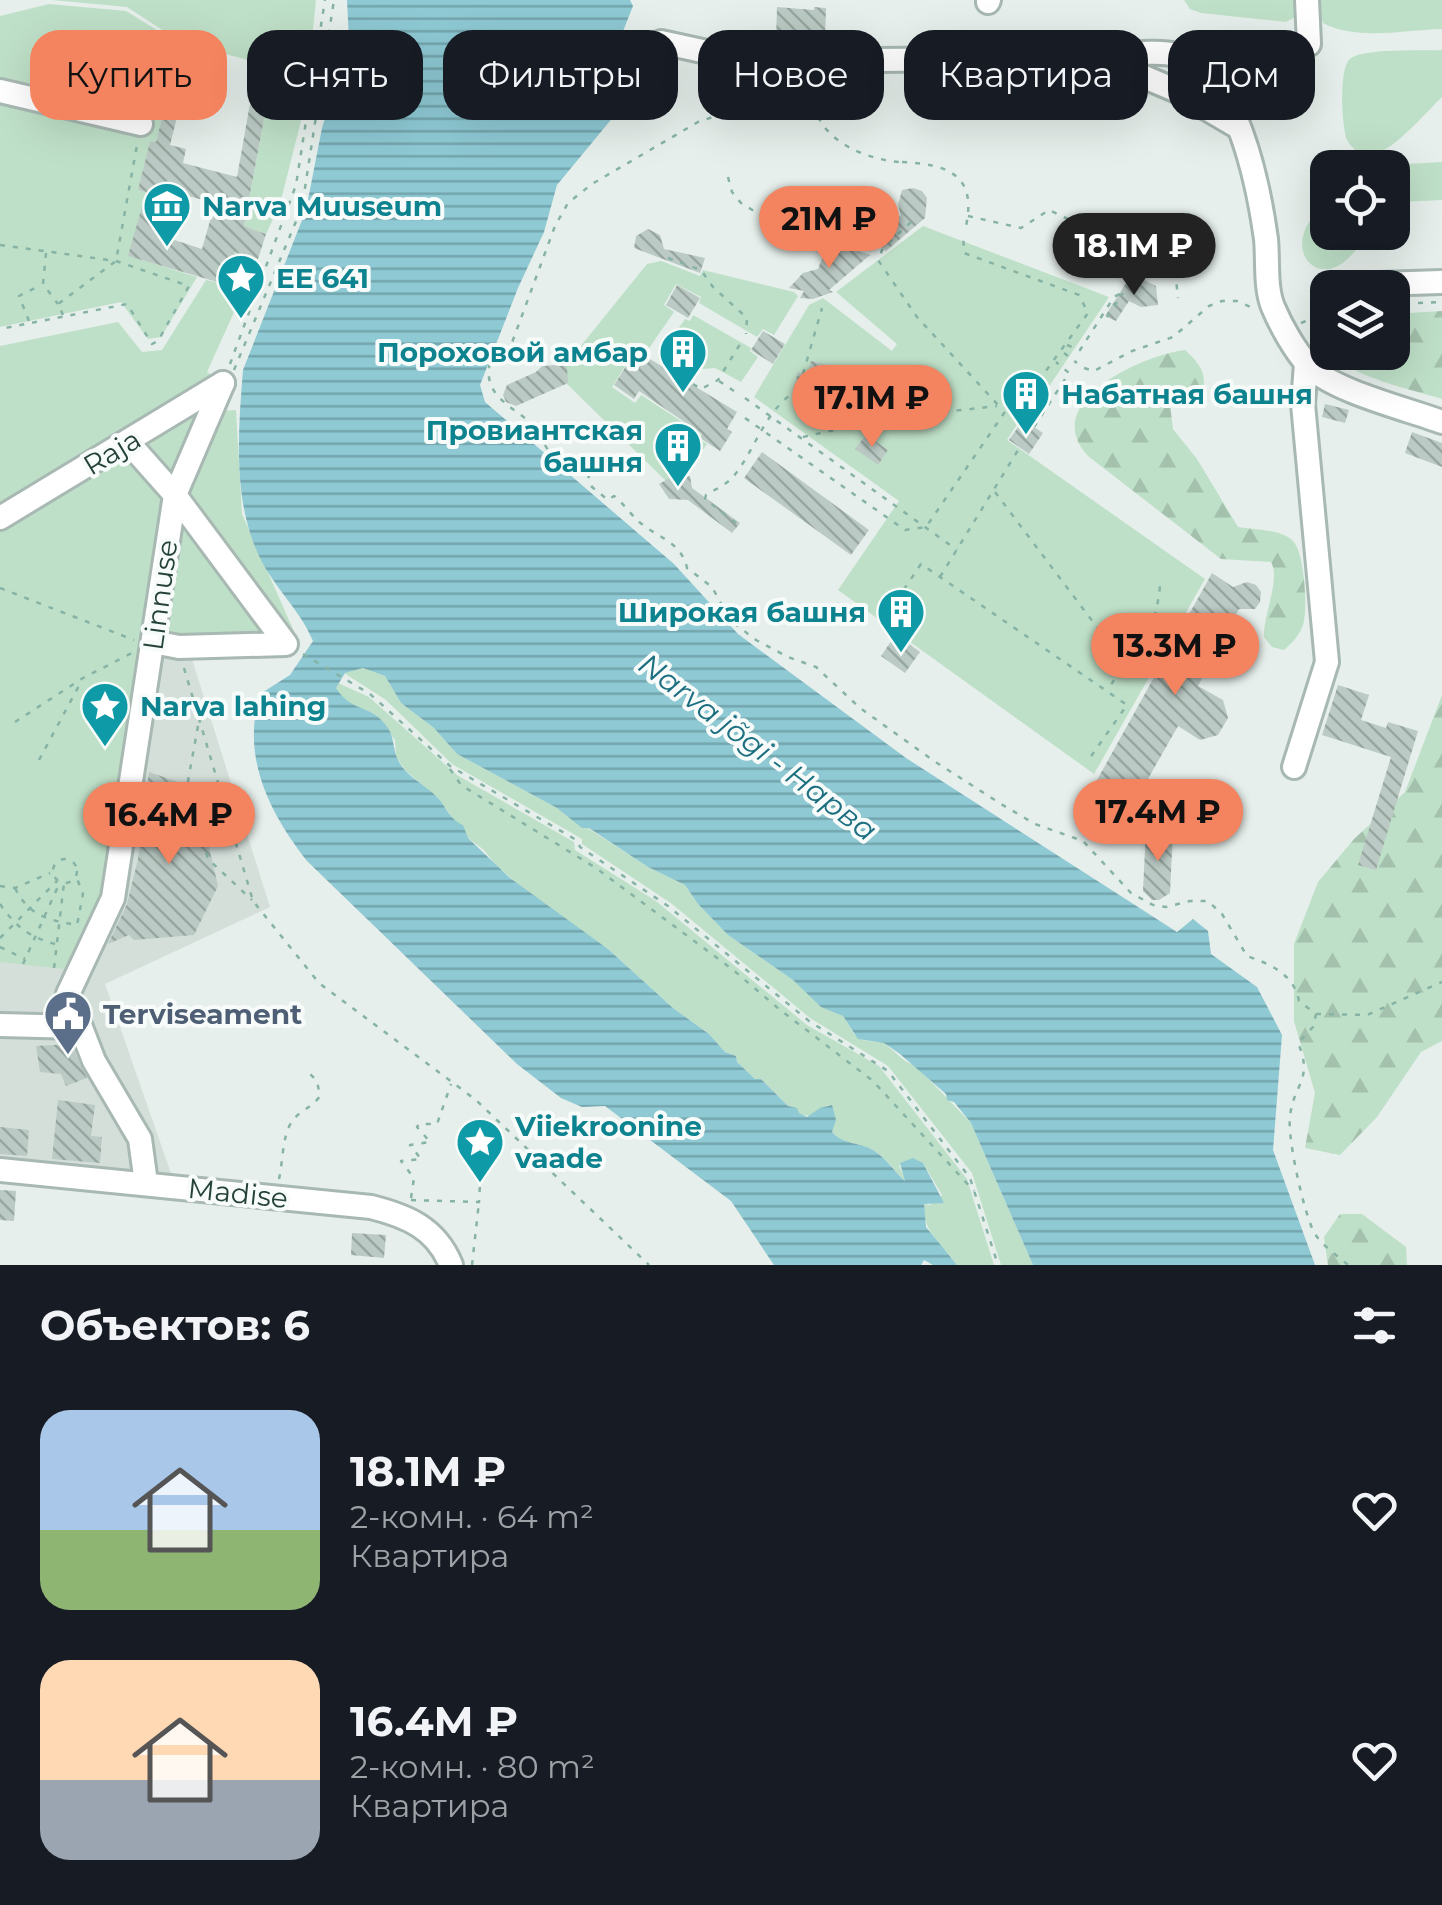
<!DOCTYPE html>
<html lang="ru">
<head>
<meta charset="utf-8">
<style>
	body { margin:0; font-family:Montserrat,sans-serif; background:#242831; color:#f1f3f6; height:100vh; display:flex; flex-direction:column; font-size:38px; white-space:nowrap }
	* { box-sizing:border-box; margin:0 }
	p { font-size:32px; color:#9ea1a6 }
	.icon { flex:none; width:55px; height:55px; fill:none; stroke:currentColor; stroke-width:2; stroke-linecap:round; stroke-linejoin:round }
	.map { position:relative; height:1265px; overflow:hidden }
	.sheet { display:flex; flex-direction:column; background:#171b24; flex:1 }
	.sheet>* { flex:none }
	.hud { position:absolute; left:30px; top:30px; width:1382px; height:90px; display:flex; gap:20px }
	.fabs { position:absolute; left:1310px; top:150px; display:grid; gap:20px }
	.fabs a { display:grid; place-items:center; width:100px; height:100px; border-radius:20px; background:#171b24; box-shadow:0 10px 40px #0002; font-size:50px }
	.price { position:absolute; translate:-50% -85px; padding:0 22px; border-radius:35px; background:#f4845f; color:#111; font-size:32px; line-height:65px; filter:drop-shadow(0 2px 5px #0008) }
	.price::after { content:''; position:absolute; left:50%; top:60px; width:30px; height:22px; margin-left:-15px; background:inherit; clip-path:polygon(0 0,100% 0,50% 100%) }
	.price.on { background:#222; color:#fff }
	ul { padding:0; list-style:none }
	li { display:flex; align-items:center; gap:30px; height:250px; padding:0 40px }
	li span { display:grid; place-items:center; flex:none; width:280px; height:200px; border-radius:30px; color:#555 }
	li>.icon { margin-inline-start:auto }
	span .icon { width:120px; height:120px; fill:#fffc; stroke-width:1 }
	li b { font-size:42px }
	h2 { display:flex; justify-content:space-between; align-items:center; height:120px; padding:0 40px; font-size:42px }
	.pill { padding:0 35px; border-radius:30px; background:#171b24; box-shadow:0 10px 40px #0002; font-size:35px; line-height:90px }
	.pill.on { background:#f4845f; color:#111 }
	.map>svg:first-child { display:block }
	.built { fill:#d4dfda }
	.green { fill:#bfe0c8 }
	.forest { fill:url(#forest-firs) }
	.garden { fill:url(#garden-furrows) }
	.water { fill:url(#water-rules) }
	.building { fill:url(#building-back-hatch); fill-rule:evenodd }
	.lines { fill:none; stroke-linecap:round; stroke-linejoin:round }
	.minor-casing { stroke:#a8b8b2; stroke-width:28 }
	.path { stroke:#86b3a5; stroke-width:2.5; stroke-dasharray:5 8; stroke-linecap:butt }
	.minor { stroke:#fff; stroke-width:22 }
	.labels { text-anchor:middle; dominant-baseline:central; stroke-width:8; stroke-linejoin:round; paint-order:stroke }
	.culture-label { font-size:28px; font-weight:bold; fill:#0d838f; stroke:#f7fbf9; text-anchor:start }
	.street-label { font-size:28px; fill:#24423a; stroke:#f7fbf9 }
	.service-label { font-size:28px; font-weight:bold; fill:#4e5e75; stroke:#f7fbf9; text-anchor:start }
	.water-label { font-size:30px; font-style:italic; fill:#1c6f80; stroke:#f7fbf9 }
</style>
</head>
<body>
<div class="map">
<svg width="1442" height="1265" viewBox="0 0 1442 1265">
	<defs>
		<pattern id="forest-firs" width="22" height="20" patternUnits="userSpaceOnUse" patternTransform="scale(2.5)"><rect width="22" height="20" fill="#bfe0c8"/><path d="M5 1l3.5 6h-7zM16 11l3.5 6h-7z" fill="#a4c1ad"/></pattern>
		<pattern id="garden-furrows" width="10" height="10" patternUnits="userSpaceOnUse" patternTransform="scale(2.5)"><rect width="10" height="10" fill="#bfe0c8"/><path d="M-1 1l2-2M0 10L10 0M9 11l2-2" fill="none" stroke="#a4c1ad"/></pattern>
		<pattern id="water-rules" width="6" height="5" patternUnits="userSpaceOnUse" patternTransform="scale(2.5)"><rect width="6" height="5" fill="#8ec9d4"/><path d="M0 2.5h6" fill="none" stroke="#74a5ad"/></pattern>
		<pattern id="building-back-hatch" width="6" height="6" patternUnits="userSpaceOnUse" patternTransform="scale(2.5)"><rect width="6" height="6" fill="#bbcac4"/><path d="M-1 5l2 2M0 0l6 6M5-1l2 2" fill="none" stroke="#98a6a0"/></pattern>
	</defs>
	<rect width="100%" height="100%" fill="#e6efeb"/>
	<path class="built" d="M62 481 192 659 270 907 105 984 173 1179 0 1162V519Z"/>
	<g class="green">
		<path d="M52 0H316L312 39 306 49 301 81 304 90 301 121 280 204 266 234 244 226 271 82 290 69 293 56 278 54 259 63 181 42 127 7Z"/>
		<path d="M1184 0H1297V16L1286 22 1201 13 1190 9Z"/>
		<path d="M1317 0H1442V29C1404 30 1357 41 1323 23Z"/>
		<path d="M49 4 126 11 181 45 156 142 150 141 139 190 146 192 129 256 197 277 161 337 148 339 121 302 0 327V16Z"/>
		<path d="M1442 50V97C1426 112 1387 160 1364 155 1358 153 1350 146 1347 140 1342 127 1338 66 1351 58 1367 48 1421 51 1442 50Z"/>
		<path d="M1442 162V200L1398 202 1393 208V175L1407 164Z"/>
		<path d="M1327 201 1328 232 1371 233C1362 242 1354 254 1344 262 1320 281 1295 260 1304 233 1307 221 1319 210 1327 201Z"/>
		<path d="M923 226 1109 297 1032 412 1026 410 1007 440 1205 579 1094 774 838 590 899 501 754 397 809 305 823 298 892 351 897 344 836 292Z"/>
		<path d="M235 252 258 259 207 372 223 383 0 518V346L118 322 142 352 162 350 206 280 225 284Z"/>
		<path d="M661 261 700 276 703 270 794 292 798 296 774 335 763 329 757 337 699 303 701 297 676 284 664 305 674 312 634 370 625 366 612 387 635 403 641 395 701 434 699 439 707 444 684 475H673L666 481 566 383 563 368 647 264Z"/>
		<path d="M693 315 751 348 750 351 758 357 741 382 715 368 703 369 674 351 664 363 658 359 685 319 690 321Z"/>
		<path d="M236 410 242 514 296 636 168 639 139 653 105 892 64 969 0 962V526L194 413Z"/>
		<path d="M363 668 385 676 401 703 434 728 457 754 557 808 648 867 685 885 698 904 728 935 793 980 821 1005 843 1016 855 1035 862 1040 884 1043 905 1061 917 1067 971 1123 1033 1265H1001L972 1173 888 1066 810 1018 672 904 582 844V839L452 764 386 700 344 673Z"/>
		<path d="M338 683 369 697 457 775 574 842 575 850 656 901 807 1025 879 1066 967 1179 994 1265H957C942 1245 922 1231 924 1204L930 1205 942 1195 923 1163 899 1165 907 1183C894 1171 885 1155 870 1149 856 1142 843 1144 832 1132L834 1122 829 1105 809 1116 802 1115 788 1106 761 1079H755L737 1062 736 1056 725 1052 709 1034 673 1008 608 949 522 888 494 863 484 850 468 838 437 797 406 771 396 757 395 740 373 713 345 702 336 688Z"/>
	</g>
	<g class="forest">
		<path d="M1442 311V399C1411 389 1353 378 1332 353L1392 352 1393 314Z"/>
		<path d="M1185 350C1198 362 1207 372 1203 390L1182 393 1170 405 1173 429 1197 459 1238 527C1254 530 1280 529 1292 540 1305 551 1308 610 1303 625 1299 636 1292 643 1284 650L1272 647 1264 637C1263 615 1281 579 1271 562L1221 559 1088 456C1038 403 1142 355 1185 350Z"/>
		<path d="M1442 695V1041L1421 1052 1377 1117 1340 1155 1305 1148 1315 1093 1294 1021V944L1318 882 1354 839 1405 792Z"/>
		<path d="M1340 1214H1362L1406 1247 1407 1265H1328L1324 1237Z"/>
	</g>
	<path class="garden" d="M136 38 169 45 156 107 123 100Z"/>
	<path class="water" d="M347 0H630L633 6 616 49 619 110 557 185 544 232 518 288 480 385 485 402 674 564 738 634 906 758 1177 932 1193 919 1208 931 1211 954 1257 987 1282 1035 1273 1150 1315 1265H1033L971 1123 954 1102 947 1100 946 1094 900 1054 884 1043 858 1039 843 1016 821 1007 793 980 728 935 698 904 685 885 648 867 589 828H582L557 808 457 754 434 728 401 703 385 676 363 668 345 673 336 688C351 712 369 704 385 724 395 735 392 748 398 760 406 777 425 784 438 798 446 807 451 821 463 825L468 838 510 878 608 949 673 1008 709 1034 725 1052 736 1056 737 1062 755 1079H761L788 1106 797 1108 799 1113 807 1117 820 1108 832 1105 836 1120 832 1132C843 1144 855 1142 869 1148 884 1155 893 1170 905 1181L900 1163 913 1158 923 1163 944 1203 924 1204 926 1227 957 1265H933L924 1260 921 1265H774L731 1201 605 1106 582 1107 561 1098 517 1064 307 861C269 812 241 757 260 694L290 675 313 641C301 612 277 590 262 562 232 505 238 432 243 370L306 210 322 128 349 40Z"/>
	<g class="building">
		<path d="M777 7 814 10V7L826 8 825 41 776 40Z"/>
		<path d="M181 42 195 46 170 145 186 149 183 163 237 177 257 64 278 54 293 56 290 69 271 82 244 226 266 234 258 259 235 252 224 284 128 256 146 192 138 190 150 141 156 142ZM176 193 215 203 202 249 156 234 167 197 175 199Z"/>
		<path d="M913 188 922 191 927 198 925 218 886 251 873 239 901 215 898 205 902 190Z"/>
		<path d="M648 229 660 235 664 249 705 258 700 273 634 248 636 236Z"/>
		<path d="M829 241 870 255 829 290 833 292 813 299 800 298 804 291 789 288 803 273 818 269Z"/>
		<path d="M1144 280 1156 286 1158 305 1141 307 1129 301 1116 321 1105 316 1126 283 1131 285Z"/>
		<path d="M677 285 700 298 688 318 666 305Z"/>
		<path d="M763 331 785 344 773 364 751 350Z"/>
		<path d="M566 352 568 383 516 406 506 402 503 395 507 385 536 372 542 366 556 365Z"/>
		<path d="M645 356 737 412 727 429 732 432 720 451 700 438 702 434 639 391 634 399 614 385 626 366 635 372Z"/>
		<path d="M811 361 844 369 843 374 852 378 850 400 862 410 858 421 835 416 827 406 801 399 803 393 793 390 798 372 807 375Z"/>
		<path d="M1325 404 1349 410 1345 423 1322 417Z"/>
		<path d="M1023 420 1043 433 1029 454 1009 440Z"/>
		<path d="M1412 432 1442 443V467L1405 453Z"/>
		<path d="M866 435 888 450 878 465 855 449Z"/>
		<path d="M762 452 869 530 851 555 744 478Z"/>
		<path d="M673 476H690L692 488 740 523 732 533 688 500 669 499 659 484Z"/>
		<path d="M1212 573 1233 587 1247 582 1256 585 1261 592 1260 602 1255 609H1239L1198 686 1223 700 1228 718 1218 735 1200 740 1178 726 1136 800 1140 810 1138 824 1118 826 1111 819V802L1092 789Z"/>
		<path d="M896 634 920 652 905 673 881 656Z"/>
		<path d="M1338 685 1369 695 1361 720 1386 728 1388 722 1418 731 1376 870 1358 865 1391 757 1322 735Z"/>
		<path d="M149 772 193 787 196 791 218 886 194 935 134 940 129 935 108 944 127 904 138 859Z"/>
		<path d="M1146 829 1173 831 1170 893 1159 900H1152L1143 891Z"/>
		<path d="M71 1044 87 1078 66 1086 61 1074 40 1072 36 1046Z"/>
		<path d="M58 1100 95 1105 91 1136 102 1137 100 1163 52 1159Z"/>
		<path d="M0 1127 29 1130 27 1156 0 1154Z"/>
		<path d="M0 1190 16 1191 14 1221 0 1220Z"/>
		<path d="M352 1233 386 1235 384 1258 351 1255Z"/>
	</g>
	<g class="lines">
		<g class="minor-casing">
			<g id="minor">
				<path d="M1307 0 1309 44"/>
				<path d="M988 2 989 0"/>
				<path d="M661 42 748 61 1101 58C1125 56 1153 49 1177 55 1237 68 1259 189 1266 239 1268 260 1265 288 1273 307 1281 326 1295 351 1309 366 1333 391 1407 409 1442 422"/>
				<path d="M1102 59 1175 90 1238 127"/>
				<path d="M0 91 141 124"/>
				<path d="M1379 284 1442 282"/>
				<path d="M128 442 175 495 286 644 179 647 153 642"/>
				<path d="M0 518 223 383"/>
				<path d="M1294 767 1327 662 1303 404 1306 363"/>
				<path d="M0 1025 79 1027"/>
				<path d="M0 1170 371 1207C407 1216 436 1228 451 1265"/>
				<path d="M146 1183 140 1139 94 1061 68 994 113 898 175 495 223 383"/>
			</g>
		</g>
		<g class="path">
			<path d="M738 79 728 112 698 122 592 184 568 203 555 226 510 348C498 350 491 354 489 367 485 397 514 407 533 425 539 432 541 437 545 445 553 460 573 471 588 475L592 487 608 500 614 496C623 503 629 512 636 519 654 537 681 540 687 568L712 587 730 620 756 640 788 657 816 667 860 708 934 761 1001 804 1035 824 1083 841 1131 893 1153 905 1166 907 1190 901H1208L1222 914 1247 956C1270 964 1294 974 1299 1001L1316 1014 1313 1027 1298 1043C1314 1080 1293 1084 1290 1117 1287 1137 1304 1214 1314 1232 1320 1244 1338 1256 1348 1265"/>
			<path d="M814 79C803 131 855 158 899 162"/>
			<path d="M902 162C948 164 977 175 966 226"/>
			<path d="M728 177 732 192 741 203 824 254"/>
			<path d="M968 216 1021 228 1049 210 1093 231 1174 260 1178 298"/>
			<path d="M911 222 883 248 878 260 917 317 999 406H1006"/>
			<path d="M0 245 116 261 189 286 158 341 152 344 127 304 0 329"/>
			<path d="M46 253 43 284 58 304"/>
			<path d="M668 258 701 270 713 287 747 318 746 334"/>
			<path d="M1392 304 1442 302"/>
			<path d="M63 315 58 304 116 261 137 145"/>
			<path d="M1107 317 1123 293"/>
			<path d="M29 321 19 296 41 285"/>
			<path d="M1301 323 1328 312"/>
			<path d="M1067 345 1080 350 1114 297 1123 292"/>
			<path d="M1064 353 1077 363"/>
			<path d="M230 364 296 185 325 0"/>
			<path d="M1084 368 1094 371 1132 351 1173 337 1209 306 1222 301H1237L1253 308"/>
			<path d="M234 370 302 207 334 0"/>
			<path d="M803 374 822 308"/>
			<path d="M682 377 701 389 718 380 742 341"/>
			<path d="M719 381 740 395"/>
			<path d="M745 398 957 550"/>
			<path d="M745 418 905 530 926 527 1009 406 1027 397 1088 313 1079 295 964 253 963 233"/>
			<path d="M1034 427 1069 373 1056 362"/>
			<path d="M803 437 883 419 997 406"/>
			<path d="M995 492 1124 663 1108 690"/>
			<path d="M736 523 705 499 706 495C714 490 726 485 733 477 756 449 764 411 796 391L800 377 808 379"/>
			<path d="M940 577 1020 447"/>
			<path d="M0 588 134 640"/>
			<path d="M882 622 921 564 1127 705 1087 762"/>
			<path d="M303 654 370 694 450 766 578 841 580 847 668 906 809 1021 888 1071 970 1178 998 1265"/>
			<path d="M1119 654C1150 632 1156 623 1160 586"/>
			<path d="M184 668 253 901 319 983 476 1100 649 1265"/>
			<path d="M15 722 83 678 132 653"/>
			<path d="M198 726 188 781 208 859 252 900"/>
			<path d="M39 760 81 682"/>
			<path d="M450 769 461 785 596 868 732 969 779 1009 873 1081 974 1191"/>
			<circle cx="65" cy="871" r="12"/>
			<path d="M0 886 15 888 50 873"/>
			<path d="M15 888C29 916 48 920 77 925L83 894 76 876"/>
			<path d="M0 904C15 926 29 937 55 944"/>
			<path d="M0 938 57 881"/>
			<path d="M0 947 25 959"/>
			<path d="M23 964 60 882"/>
			<path d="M54 968 64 883"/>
			<path d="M1316 1014 1367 1015 1442 982"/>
			<path d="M279 1179C283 1162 282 1138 291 1123 298 1111 312 1108 320 1096L317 1081 307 1071"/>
			<path d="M411 1198 414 1178 401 1161 421 1159 410 1145 430 1142 417 1127 419 1124H437L451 1084"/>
			<path d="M411 1200 479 1202 480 1184"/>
			<path d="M472 1265 479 1202"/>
		</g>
		<use href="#minor" class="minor"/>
	</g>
	<defs>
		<g id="museum-pin" transform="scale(2.5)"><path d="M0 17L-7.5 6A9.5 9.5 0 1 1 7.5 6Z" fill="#0f9aa8" stroke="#f7fbf9"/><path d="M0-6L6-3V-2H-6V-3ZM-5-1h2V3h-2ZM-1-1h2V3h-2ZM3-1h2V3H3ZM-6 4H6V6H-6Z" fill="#fff"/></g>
		<g id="sight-pin" transform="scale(2.5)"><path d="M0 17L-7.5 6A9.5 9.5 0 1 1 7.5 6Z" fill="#0f9aa8" stroke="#f7fbf9"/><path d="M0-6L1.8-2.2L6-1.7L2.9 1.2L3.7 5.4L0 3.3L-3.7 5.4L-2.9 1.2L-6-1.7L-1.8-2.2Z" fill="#fff"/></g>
		<g id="building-pin" transform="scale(2.5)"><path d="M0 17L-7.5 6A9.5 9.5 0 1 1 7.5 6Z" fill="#0f9aa8" stroke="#f7fbf9"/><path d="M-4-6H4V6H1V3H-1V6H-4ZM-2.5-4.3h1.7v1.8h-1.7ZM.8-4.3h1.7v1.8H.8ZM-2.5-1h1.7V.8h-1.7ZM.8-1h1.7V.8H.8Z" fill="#fff"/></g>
		<g id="civic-pin" transform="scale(2.5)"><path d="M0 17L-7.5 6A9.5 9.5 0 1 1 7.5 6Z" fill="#5c6f8a" stroke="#f7fbf9"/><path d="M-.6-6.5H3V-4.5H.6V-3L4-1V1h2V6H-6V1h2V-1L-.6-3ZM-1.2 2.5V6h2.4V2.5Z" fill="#fff"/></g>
	</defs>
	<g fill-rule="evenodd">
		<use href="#museum-pin" x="167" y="206"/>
		<use href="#sight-pin" x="241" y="278"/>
		<use href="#building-pin" x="683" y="352"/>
		<use href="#building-pin" x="1026" y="394"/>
		<use href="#building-pin" x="678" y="446"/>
		<use href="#building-pin" x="901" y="612"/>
		<use href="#sight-pin" x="105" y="706"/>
		<use href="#civic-pin" x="68" y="1014"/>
		<use href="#sight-pin" x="480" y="1142"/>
	</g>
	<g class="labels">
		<g class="culture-label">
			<text x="202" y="206">Narva Muuseum</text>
			<text x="276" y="278">EE 641</text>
			<text x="648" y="352" text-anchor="end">Пороховой амбар</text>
			<text x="1061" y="394">Набатная башня</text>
			<text x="643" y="430" text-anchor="end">Провиантская<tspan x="643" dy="32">башня</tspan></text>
			<text x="866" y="612" text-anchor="end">Широкая башня</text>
			<text x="140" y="706">Narva lahing</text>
			<text x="515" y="1126">Viiekroonine<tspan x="515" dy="32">vaade</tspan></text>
		</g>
		<g class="street-label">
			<text transform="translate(112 452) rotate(-31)">Raja</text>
			<text transform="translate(160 595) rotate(-82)">Linnuse</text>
			<text transform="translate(238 1193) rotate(6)">Madise</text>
		</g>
		<g class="service-label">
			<text x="103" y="1014">Terviseament</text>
		</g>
		<g class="water-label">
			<text transform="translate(758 747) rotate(37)">Narva jõgi - Нарва</text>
		</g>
	</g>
</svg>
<div class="fabs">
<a><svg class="icon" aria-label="locate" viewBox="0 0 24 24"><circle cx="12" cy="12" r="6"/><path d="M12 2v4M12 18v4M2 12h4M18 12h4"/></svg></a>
<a><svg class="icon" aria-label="layers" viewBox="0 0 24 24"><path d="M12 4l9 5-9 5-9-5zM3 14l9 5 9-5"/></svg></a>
</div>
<b class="price" style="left:829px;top:271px">21M ₽</b>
<b class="price on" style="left:1134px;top:298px">18.1M ₽</b>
<b class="price" style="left:872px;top:450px">17.1M ₽</b>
<b class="price" style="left:1175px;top:698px">13.3M ₽</b>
<b class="price" style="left:1158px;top:864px">17.4M ₽</b>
<b class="price" style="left:169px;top:867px">16.4M ₽</b>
<div class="hud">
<a class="pill on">Купить</a>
<a class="pill">Снять</a>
<a class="pill">Фильтры</a>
<a class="pill">Новое</a>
<a class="pill">Квартира</a>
<a class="pill">Дом</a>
</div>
</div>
<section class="sheet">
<h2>Объектов: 6<svg class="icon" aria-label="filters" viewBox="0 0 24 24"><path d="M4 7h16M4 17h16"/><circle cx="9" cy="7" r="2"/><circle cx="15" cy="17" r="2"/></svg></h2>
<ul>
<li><span style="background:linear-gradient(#a9c7e8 60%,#8fb573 0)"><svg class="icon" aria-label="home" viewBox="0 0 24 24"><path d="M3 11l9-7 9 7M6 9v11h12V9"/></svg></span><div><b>18.1M ₽</b><p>2-комн. · 64 m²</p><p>Квартира</p></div><svg class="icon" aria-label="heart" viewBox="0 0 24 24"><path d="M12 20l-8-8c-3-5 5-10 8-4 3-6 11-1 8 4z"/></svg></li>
<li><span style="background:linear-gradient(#ffd9b3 60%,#9aa5b1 0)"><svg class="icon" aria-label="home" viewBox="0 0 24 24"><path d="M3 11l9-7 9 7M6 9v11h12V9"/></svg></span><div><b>16.4M ₽</b><p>2-комн. · 80 m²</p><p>Квартира</p></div><svg class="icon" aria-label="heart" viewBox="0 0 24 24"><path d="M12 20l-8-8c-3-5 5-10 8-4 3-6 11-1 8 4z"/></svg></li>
</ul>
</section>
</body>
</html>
